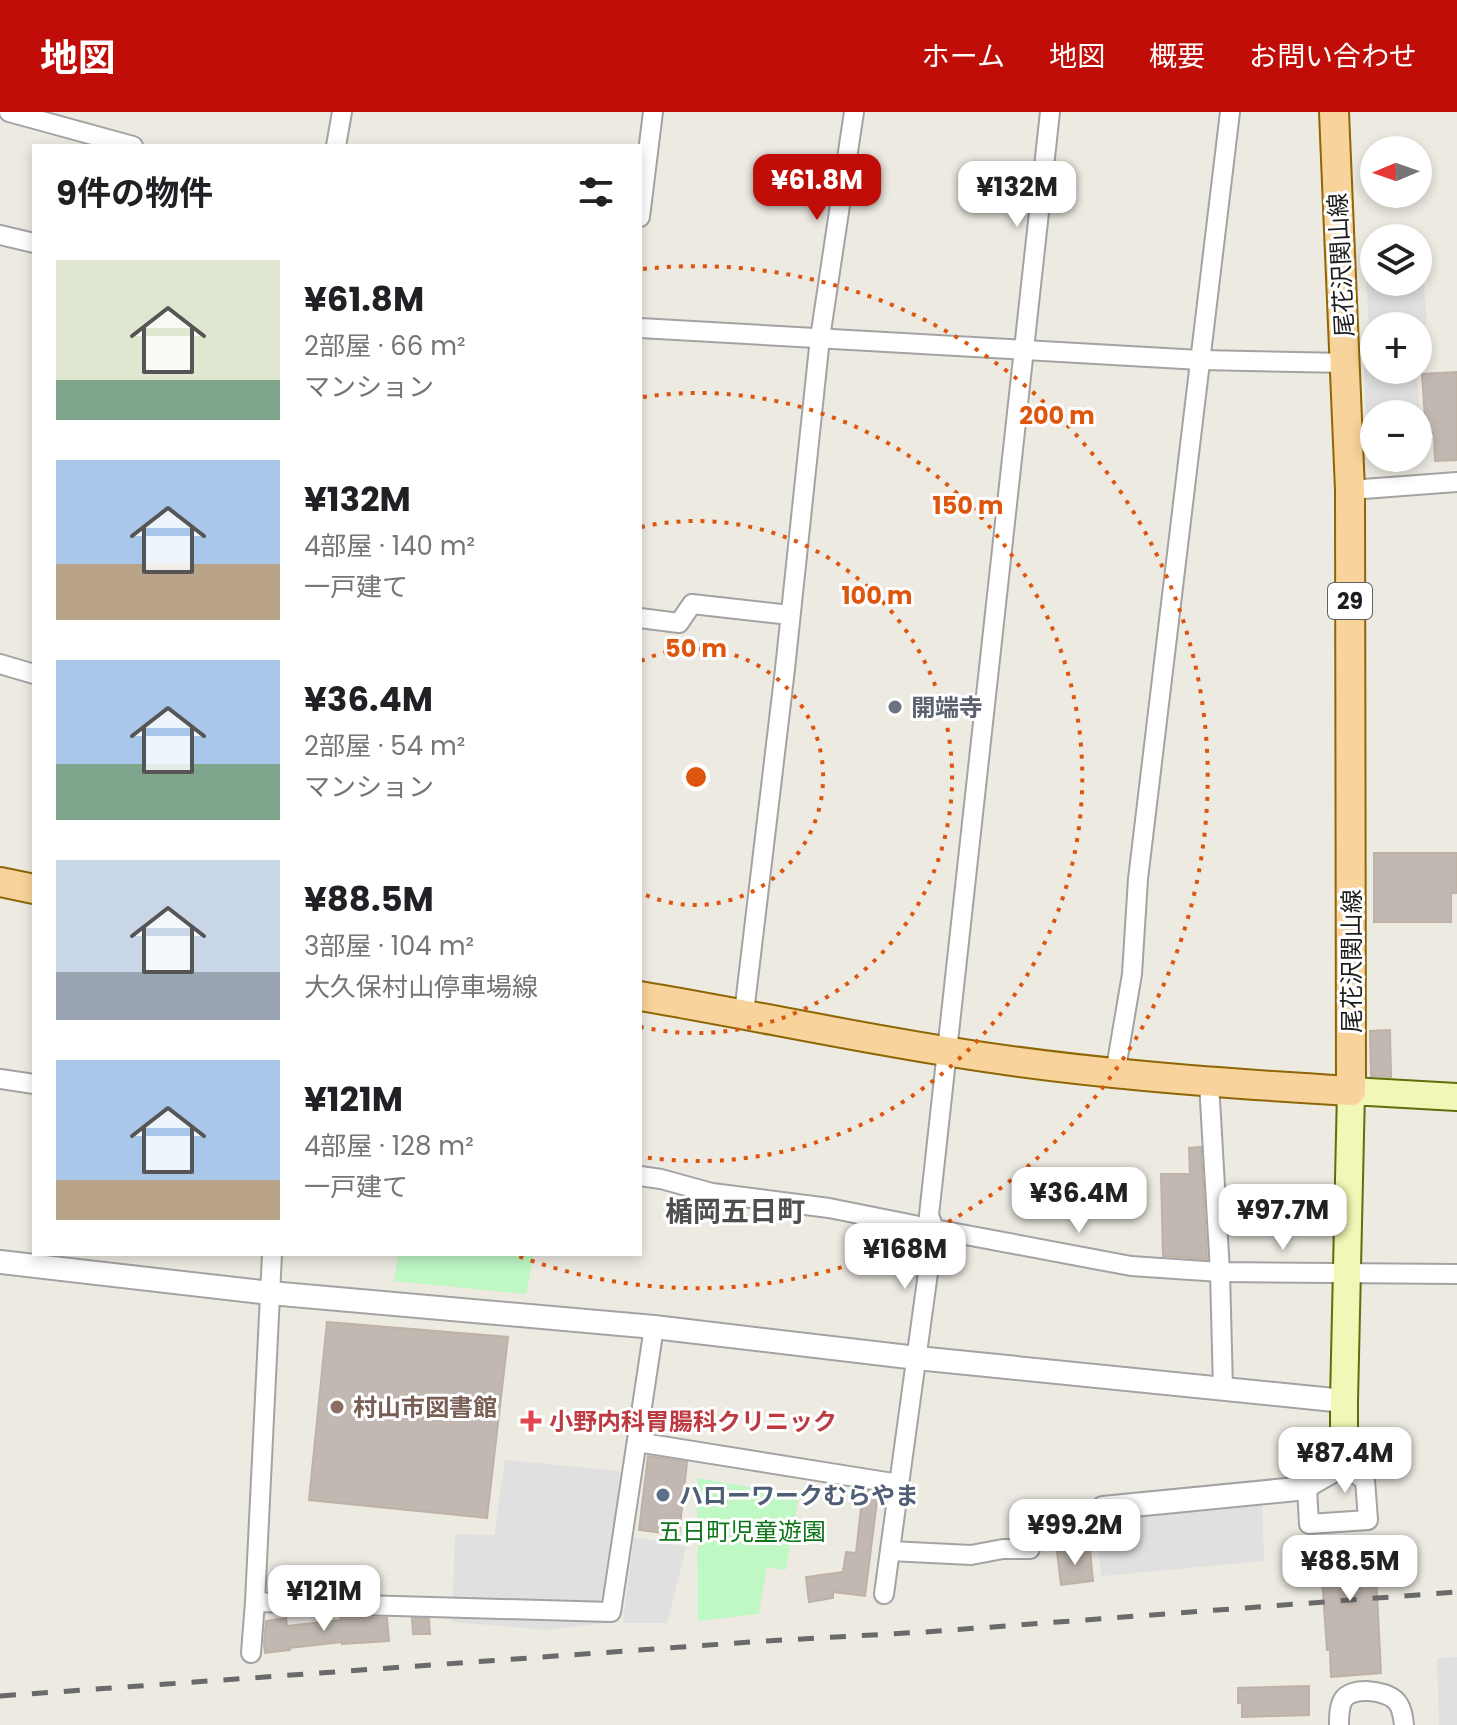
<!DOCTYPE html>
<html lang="ja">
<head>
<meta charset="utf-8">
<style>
	body { margin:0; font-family:Poppins,"Noto Sans JP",sans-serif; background:#f2f2f2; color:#202124; height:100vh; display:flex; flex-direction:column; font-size:30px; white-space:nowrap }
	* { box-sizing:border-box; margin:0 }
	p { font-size:26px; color:#757577 }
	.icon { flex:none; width:44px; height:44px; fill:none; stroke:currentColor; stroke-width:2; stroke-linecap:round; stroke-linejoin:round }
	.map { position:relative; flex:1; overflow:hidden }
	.panel { position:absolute; left:32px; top:32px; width:610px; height:1112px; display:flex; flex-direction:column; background:#fff; border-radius:0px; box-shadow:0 4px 12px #0003 }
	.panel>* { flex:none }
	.needle { width:52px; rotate:268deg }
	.controls { position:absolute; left:1360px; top:24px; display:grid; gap:16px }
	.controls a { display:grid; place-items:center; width:72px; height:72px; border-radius:50%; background:#fff; box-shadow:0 4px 12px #0003; font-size:40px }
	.price { position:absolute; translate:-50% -68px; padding:0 18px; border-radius:16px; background:#fff; color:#222; font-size:26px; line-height:52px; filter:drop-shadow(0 2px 4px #0008) }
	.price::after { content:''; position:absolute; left:50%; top:48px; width:24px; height:18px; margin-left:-12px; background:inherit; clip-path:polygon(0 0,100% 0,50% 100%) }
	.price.current { background:#c10d07; color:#fff }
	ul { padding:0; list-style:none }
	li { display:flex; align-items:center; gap:24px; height:200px; padding:0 24px }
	li span { display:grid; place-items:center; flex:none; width:224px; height:160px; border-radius:0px; color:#555 }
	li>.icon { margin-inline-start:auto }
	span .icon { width:96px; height:96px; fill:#fffc; stroke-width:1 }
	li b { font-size:34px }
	h2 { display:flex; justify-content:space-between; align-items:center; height:96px; padding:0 24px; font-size:34px }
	header { display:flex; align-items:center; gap:48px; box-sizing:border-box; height:112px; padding:0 40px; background:#c10d07; color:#fff }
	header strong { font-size:38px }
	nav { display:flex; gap:44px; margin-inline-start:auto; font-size:28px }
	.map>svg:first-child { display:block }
	.park { fill:#bff7c5 }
	.parking { fill:#e0e0e0 }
	.building { fill:#c1b9b1; stroke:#beb1a5; stroke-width:2 }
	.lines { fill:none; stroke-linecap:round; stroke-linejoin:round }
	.minor-casing { stroke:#a3a3a3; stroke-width:22 }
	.tertiary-casing { stroke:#a3a3a3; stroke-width:26 }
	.secondary-casing { stroke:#5f6e08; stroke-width:30 }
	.primary-casing { stroke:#8f6605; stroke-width:32 }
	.minor { stroke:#fff; stroke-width:18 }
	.tertiary { stroke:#fff; stroke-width:22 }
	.secondary { stroke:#f1f7b6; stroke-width:26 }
	.primary { stroke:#f8d49c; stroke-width:28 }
	.rail { stroke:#6a6a6a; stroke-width:5; stroke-dasharray:16 16; stroke-linecap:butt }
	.ring { fill:none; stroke:#de560d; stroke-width:4; stroke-dasharray:4 8 }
	.worship-dot { fill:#6b7280; stroke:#fff; stroke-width:3 }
	.education-dot { fill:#8d6e63; stroke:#fff; stroke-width:3 }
	.health-dot { fill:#e0444e; stroke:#fff; stroke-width:3 }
	.service-dot { fill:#5c6f8a; stroke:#fff; stroke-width:3 }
	.labels { text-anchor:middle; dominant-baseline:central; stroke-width:6; stroke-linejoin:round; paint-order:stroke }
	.shield { fill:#fff; stroke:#606060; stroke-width:2 }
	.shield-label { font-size:22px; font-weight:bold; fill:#1c1c1c }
	.street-label { font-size:24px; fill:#1c1c1c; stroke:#fff }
	.worship-label { font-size:24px; font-weight:bold; fill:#5b616d; stroke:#fff; text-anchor:start }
	.education-label { font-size:24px; font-weight:bold; fill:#785e54; stroke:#fff; text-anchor:start }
	.health-label { font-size:24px; font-weight:bold; fill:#be3a42; stroke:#fff; text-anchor:start }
	.service-label { font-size:24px; font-weight:bold; fill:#4e5e75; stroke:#fff; text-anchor:start }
	.park-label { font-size:24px; fill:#0f751b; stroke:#fff }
	.quarter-label { font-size:28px; font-weight:bold; fill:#4f4f4f; stroke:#fff }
	.centre { fill:#de560d; stroke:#fff; stroke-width:4 }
	.ring-label { font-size:24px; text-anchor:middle; font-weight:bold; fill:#de560d; stroke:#fff; stroke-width:6; stroke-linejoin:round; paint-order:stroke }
</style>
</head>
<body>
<header>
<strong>地図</strong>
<nav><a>ホーム</a><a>地図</a><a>概要</a><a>お問い合わせ</a></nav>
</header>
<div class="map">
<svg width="1457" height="1613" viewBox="0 0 1457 1613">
	<rect width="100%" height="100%" fill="#edeae2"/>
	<g class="park">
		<path d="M398 1142H534L526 1182 394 1169Z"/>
		<path d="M697 1366 799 1383 786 1458 767 1455 759 1502 698 1509Z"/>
	</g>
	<g class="parking">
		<path d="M1423 160 1427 213 1374 214V216H1369L1366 164 1374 163V170H1418V161Z"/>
		<path d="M1374 231V258H1417L1422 338 1418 339V302H1374V341H1369L1362 232Z"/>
		<path d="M505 1348 620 1359 605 1511 548 1518 452 1510 455 1422 494 1423Z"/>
		<path d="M1262 1390 1264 1449 1102 1464 1094 1404Z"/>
		<path d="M634 1425 686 1435 667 1511H623Z"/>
		<path d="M1457 1545V1613H1439L1437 1546Z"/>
	</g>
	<g class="building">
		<path d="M1457 260V348L1435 349 1434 321 1426 322 1422 262Z"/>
		<path d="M1374 741H1457V781H1451V810H1374Z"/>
		<path d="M1390 918 1391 965 1371 964 1370 919Z"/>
		<path d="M1201 1035 1207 1147 1163 1144 1161 1062H1190L1189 1036Z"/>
		<path d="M327 1210 508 1225 487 1406 309 1388Z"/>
		<path d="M648 1344 687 1350 679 1423 639 1418Z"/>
		<path d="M863 1378 878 1381 865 1484 833 1480V1486L809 1490 806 1465 843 1460 846 1440 856 1441Z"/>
		<path d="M1390 1431 1392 1461H1376L1381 1561 1331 1565 1330 1538H1327L1322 1466 1304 1467 1302 1437Z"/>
		<path d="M1090 1437 1093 1469 1061 1473 1057 1440Z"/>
		<path d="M340 1504 387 1506 389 1529 342 1532V1530L289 1536 290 1538 265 1541 264 1531 266 1509 286 1506 287 1514 341 1508Z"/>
		<path d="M412 1506 429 1507 430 1522H413Z"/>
		<path d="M1309 1574V1603L1242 1605V1591H1238V1576Z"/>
	</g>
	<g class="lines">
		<g class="minor-casing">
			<g id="minor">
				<path d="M9 0 133 34"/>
				<path d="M336 34 342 0"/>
				<path d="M640 105 653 0"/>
				<path d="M0 123 34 131"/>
				<path d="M640 216 1200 248 1346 251"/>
				<path d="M1350 378 1457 370"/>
				<path d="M640 506 679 511 692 492 790 503"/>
				<path d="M0 552 34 562"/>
				<path d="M744 901 785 557 820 226 854 0"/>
				<path d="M1115 962 1132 862 1138 767 1230 0"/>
				<path d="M0 967 34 972"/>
				<path d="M1209 971 1220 1160 1223 1277"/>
				<path d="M640 1064 661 1067 712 1081 829 1096 934 1117 1131 1154 1220 1160 1457 1162"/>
				<path d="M272 1142 255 1490 611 1500 654 1215"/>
				<path d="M637 1330 899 1372"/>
				<path d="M1344 1355 1365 1368 1368 1408 1309 1412 1307 1376Z"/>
				<path d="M890 1439 971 1443 1003 1437H1030"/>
				<path d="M884 1482 934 1117 929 1103 1050 0"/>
				<path d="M251 1541 255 1490"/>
				<path d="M1339 1613C1339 1605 1339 1595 1343 1588 1351 1574 1386 1578 1396 1589 1402 1595 1403 1605 1404 1613"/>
			</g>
		</g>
		<g class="tertiary-casing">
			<g id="tertiary">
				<path d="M0 1150 270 1181 654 1215 917 1246 1344 1289"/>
				<path d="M1103 1396 1307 1376"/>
			</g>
		</g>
		<g class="secondary-casing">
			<path id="secondary" d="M1344 1355V1289L1351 979 1457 985"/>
		</g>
		<g class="primary-casing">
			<g id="primary">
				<path d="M0 770 34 777"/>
				<path d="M640 884C742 901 843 923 945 939 1080 961 1215 971 1351 979L1350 378 1334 0"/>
			</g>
		</g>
		<use href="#minor" class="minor"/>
		<use href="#tertiary" class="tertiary"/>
		<use href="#secondary" class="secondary"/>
		<use href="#primary" class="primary"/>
		<path class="rail" d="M0 1584 765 1529 925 1520 1457 1480"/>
	</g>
	<g class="ring">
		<path d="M641 549A128 128 0 1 1 641 781"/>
		<path d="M641 415A256 256 0 1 1 641 915"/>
		<path d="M643 285A384 384 0 1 1 643 1045"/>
		<path d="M643 157A511 511 0 1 1 513 1142"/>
	</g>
	<circle class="worship-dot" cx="895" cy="595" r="8"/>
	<circle class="education-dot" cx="337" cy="1295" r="8"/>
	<path class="health-dot" d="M527 1297h8v8h8v8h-8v8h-8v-8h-8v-8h8z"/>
	<circle class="service-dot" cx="663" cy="1383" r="8"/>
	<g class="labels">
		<rect class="shield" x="1328" y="471" width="44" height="36" rx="6"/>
		<g class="shield-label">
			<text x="1350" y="489">29</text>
		</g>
		<g class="street-label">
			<text transform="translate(1341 153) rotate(-93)">尾花沢関山線</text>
			<text transform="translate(1351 849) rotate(-90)">尾花沢関山線</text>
		</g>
		<g class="worship-label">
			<text x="911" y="595">開端寺</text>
		</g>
		<g class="education-label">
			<text x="353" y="1295">村山市図書館</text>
		</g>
		<g class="health-label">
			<text x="549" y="1309">小野内科胃腸科クリニック</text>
		</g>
		<g class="service-label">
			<text x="679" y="1383">ハローワークむらやま</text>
		</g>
		<g class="park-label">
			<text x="742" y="1419">五日町児童遊園</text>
		</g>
		<g class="quarter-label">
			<text x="735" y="1099">楯岡五日町</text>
		</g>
	</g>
	<circle cx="696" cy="665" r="12" class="centre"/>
	<g class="ring-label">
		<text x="1057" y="312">200 m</text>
		<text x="968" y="402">150 m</text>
		<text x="877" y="492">100 m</text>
		<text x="696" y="545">50 m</text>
	</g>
</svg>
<div class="controls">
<a><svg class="needle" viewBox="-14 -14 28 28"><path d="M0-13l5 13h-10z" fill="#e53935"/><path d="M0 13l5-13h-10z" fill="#757577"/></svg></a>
<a><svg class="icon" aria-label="layers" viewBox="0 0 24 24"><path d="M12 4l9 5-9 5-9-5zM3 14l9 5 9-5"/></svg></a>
<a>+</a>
<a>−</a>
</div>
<b class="price current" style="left:817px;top:110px">¥61.8M</b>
<b class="price" style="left:1017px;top:117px">¥132M</b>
<b class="price" style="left:1079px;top:1123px">¥36.4M</b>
<b class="price" style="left:1283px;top:1140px">¥97.7M</b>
<b class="price" style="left:905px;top:1179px">¥168M</b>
<b class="price" style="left:1345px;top:1383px">¥87.4M</b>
<b class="price" style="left:1075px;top:1455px">¥99.2M</b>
<b class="price" style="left:1350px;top:1491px">¥88.5M</b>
<b class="price" style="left:324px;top:1521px">¥121M</b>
<section class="panel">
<h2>9件の物件<svg class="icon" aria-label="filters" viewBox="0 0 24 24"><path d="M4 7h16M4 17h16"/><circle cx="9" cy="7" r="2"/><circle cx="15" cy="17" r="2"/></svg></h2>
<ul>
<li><span style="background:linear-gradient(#dfe7d0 75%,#7fa58c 0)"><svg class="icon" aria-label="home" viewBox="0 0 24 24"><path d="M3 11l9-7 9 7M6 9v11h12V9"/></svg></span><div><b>¥61.8M</b><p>2部屋 · 66 m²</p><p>マンション</p></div></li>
<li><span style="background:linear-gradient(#a9c7e8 65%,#b9a48a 0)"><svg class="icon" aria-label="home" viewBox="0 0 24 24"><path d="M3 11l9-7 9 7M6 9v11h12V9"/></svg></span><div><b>¥132M</b><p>4部屋 · 140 m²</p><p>一戸建て</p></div></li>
<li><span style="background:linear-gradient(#a9c7e8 65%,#7fa58c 0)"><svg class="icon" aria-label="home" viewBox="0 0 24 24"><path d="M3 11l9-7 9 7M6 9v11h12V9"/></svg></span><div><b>¥36.4M</b><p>2部屋 · 54 m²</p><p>マンション</p></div></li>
<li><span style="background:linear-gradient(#c9d6e8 70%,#9aa5b1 0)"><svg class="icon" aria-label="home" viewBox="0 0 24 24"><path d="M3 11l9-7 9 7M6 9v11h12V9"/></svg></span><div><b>¥88.5M</b><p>3部屋 · 104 m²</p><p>大久保村山停車場線</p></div></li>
<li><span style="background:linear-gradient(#a9c7e8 75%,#b9a48a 0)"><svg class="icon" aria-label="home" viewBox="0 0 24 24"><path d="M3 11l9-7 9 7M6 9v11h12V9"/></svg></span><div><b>¥121M</b><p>4部屋 · 128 m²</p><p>一戸建て</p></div></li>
</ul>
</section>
</div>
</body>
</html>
